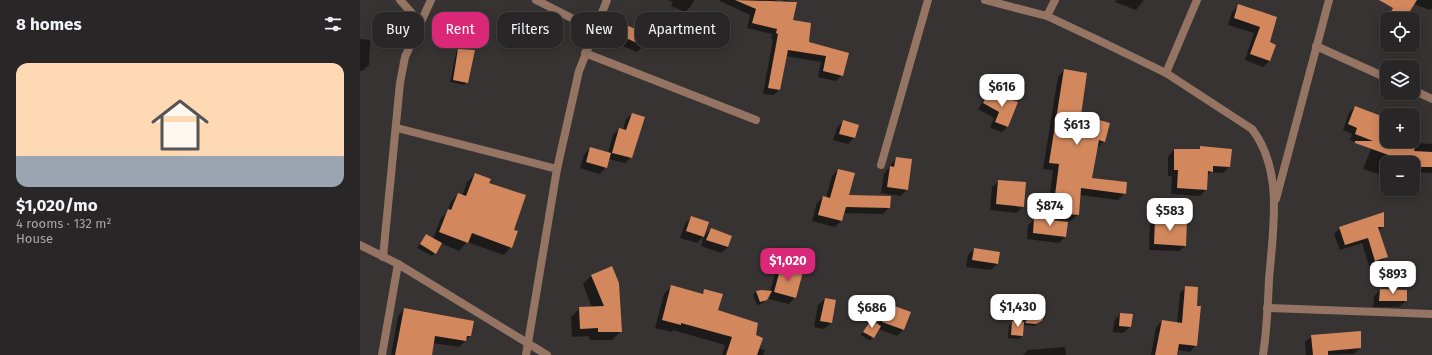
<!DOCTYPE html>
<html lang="en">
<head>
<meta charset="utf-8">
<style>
	body { margin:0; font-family:"Fira Sans",sans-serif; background:#302e2e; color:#f1f3f6; height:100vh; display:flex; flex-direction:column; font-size:15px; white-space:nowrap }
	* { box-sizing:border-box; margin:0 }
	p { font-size:13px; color:#a5a5a7 }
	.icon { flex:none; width:22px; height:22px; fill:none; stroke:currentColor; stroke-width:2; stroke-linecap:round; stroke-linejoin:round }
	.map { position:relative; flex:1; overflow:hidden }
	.side { display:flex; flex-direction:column; background:#282626; width:360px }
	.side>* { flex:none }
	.hud { position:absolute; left:12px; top:12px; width:380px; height:36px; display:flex; gap:8px }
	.tools { position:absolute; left:1020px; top:12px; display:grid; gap:8px }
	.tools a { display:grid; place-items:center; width:40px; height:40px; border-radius:8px; background:#282626; box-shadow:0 2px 10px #0003,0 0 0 1px #444343; font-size:20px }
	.price { position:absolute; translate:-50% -34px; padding:0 9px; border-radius:8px; background:#fff; color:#222; font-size:13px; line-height:26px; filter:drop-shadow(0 1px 2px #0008) }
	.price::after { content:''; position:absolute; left:50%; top:24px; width:12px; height:9px; margin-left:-6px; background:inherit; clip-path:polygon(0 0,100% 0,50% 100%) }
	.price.selected { background:#db2777; color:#fff }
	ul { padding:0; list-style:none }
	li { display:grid; align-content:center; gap:8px; height:212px; padding:0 16px }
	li+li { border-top:1px solid #444343 }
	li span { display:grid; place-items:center; height:124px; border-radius:12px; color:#555 }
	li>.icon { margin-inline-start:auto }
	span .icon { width:72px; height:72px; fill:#fffc; stroke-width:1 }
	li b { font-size:17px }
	h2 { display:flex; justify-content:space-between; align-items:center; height:48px; padding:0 16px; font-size:17px }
	.pill { padding:0 14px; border-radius:12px; background:#282626; box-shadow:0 2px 10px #0003,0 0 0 1px #444343; font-size:14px; line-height:36px }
	.pill.selected { background:#db2777; color:#fff }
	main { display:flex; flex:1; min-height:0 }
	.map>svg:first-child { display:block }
	.shadow { fill:#0007 }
	.building { fill:#d2875d }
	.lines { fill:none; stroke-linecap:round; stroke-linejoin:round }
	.minor { stroke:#957463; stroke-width:8 }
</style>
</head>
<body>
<main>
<section class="side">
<h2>8 homes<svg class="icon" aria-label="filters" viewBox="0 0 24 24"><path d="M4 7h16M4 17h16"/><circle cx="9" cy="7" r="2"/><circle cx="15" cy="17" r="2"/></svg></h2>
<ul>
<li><span style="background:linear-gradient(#ffd9b3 75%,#9aa5b1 0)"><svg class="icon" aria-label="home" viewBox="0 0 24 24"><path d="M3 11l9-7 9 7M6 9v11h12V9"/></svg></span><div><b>$1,020/mo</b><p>4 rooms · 132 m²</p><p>House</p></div></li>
</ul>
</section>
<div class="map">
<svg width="1072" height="355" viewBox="0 0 1072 355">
	<rect width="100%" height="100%" fill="#363332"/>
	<g class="shadow">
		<path d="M307 0H334L331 6 325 12 311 6 313 2Z"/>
		<path d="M358 0H413L422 2 424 0 436 2 432 21 447 43 488 53 482 75 476 81 458 77 461 62 425 56 419 90 414 95 403 94 413 39H411L412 34 387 28 390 15Z"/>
		<path d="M756 0H784L776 10 755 2Z"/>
		<path d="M1056 0H1072V8L1070 10 1054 4Z"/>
		<path d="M878 6 916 18 909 43V61L903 67 885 60 894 33 868 25 872 12Z"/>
		<path d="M1033 8 1044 19H1032L1028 17Z"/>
		<path d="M330 13 344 20 332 40 319 32Z"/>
		<path d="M264 25 288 35 283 46 277 52 253 42 258 31Z"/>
		<path d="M0 39 10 40 9 65 2 71H0Z"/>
		<path d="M99 50 113 51 107 82 104 85 90 82 96 53Z"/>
		<path d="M704 70 720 115 744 141 737 148 731 179 765 193 758 200 720 195 718 214 711 221 692 219 694 202 689 201 693 170 683 169 698 77Z"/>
		<path d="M629 93 642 100 644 98 647 127 642 132 630 128 634 118 618 109Z"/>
		<path d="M995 107 1019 124 1027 127V141H1053V128L1060 131 1056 143 1072 144V173L1053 172V163H1027V177L1003 169 1011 149 990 140 992 134 983 130 989 113Z"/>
		<path d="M272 114 271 157 265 163 248 159 246 167 240 174 220 168 224 155 230 148 248 153 253 135 259 129 263 130 266 119Z"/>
		<path d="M483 121 498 126 494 138 488 144 473 140 477 128Z"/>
		<path d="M841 147 869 167 863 173 851 172 847 176 846 189 840 196 811 194 812 176H808V157L814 150H838Z"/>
		<path d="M536 158 547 189 541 196 521 193 524 174Z"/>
		<path d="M478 170 488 196 529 207 523 214 483 213 481 221 475 227 452 221 457 203 463 197 466 198 472 176Z"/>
		<path d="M115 174 128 184 153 230 151 247 144 255 107 242 99 251 81 243 72 256 57 248 66 235 73 239 81 218 87 212 91 202 98 194 102 196 107 182Z"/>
		<path d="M639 181 663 206 657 213 630 210 632 187Z"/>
		<path d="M331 217 343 237 351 229 368 247 361 253 341 246 344 236 337 243 320 238 325 224Z"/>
		<path d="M675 219 707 223 705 237 699 243 667 239 668 225Z"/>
		<path d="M795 219 825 246 819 251 789 250 790 224Z"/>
		<path d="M1023 226 1019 231 1027 256 1021 262 1009 266 1002 243 980 250 974 234 980 228Z"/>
		<path d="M614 249 639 253 637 264 631 270 606 267 608 255Z"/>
		<path d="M422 267 435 297 429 304 409 299 410 295 403 303 397 305 393 295 396 292H410L415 274Z"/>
		<path d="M231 276 261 331 252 340H230L229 336 212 337 211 317 220 308H232L223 284Z"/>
		<path d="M311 287 341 294 345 290 357 310 398 324 394 336 398 348 405 350 403 355H362L365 345 313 330 312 332 295 328 304 294Z"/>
		<path d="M826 287 836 345 830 352 817 350 816 355H791L796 327 802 321 817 323 820 293Z"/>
		<path d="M1020 290 1046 301 1039 307H1013L1014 296Z"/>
		<path d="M465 299 471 323 464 329 454 327 458 305Z"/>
		<path d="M530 305 550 313 543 330 537 336 518 329 510 341 501 335 511 321 518 325 523 312Z"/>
		<path d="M44 309 110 336 99 347 73 343 71 355H31L38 316Z"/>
		<path d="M760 314 770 327 763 333 753 332 754 321Z"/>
		<path d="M670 316 682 319 675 326 663 325 662 336 659 339 648 338 649 326 652 322 664 323Z"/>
		<path d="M952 336 1000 348 994 354 946 355 945 342Z"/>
		<path d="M705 347 706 355H663L668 350Z"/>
	</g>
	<g class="building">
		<path d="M375 0 437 2 433 20 451 23 449 42 489 53 483 76 463 71 466 56 428 50 420 90 408 88 418 34 416 33 417 29 392 23 396 9Z"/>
		<path d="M1019 0H1057L1045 19H1039L1030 13 1033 8Z"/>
		<path d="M878 4 917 17 910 42 916 45 910 61 890 54 900 27 874 18Z"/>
		<path d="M330 12 345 19 336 37 321 29Z"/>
		<path d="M264 24 289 35 284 46 259 35Z"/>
		<path d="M98 49 115 50 108 83 93 80Z"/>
		<path d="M704 69 727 73 721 115 750 123 745 142 739 140 732 178 767 182 766 194 721 188 719 215 698 213 700 195H695L699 164 689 163Z"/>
		<path d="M629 92 643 100 644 97 658 102 648 127 635 122 639 112 623 103Z"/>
		<path d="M995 106 1024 117 1021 124 1023 125 1027 118V141H1057L1054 151 1072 152V167H1062L995 143V141H1013L995 134 997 128 988 124Z"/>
		<path d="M272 113 285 117 272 158 252 153 259 128 266 130Z"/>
		<path d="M483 120 499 125 495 138 479 134Z"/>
		<path d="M840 146 872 149 870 167 853 166V172L848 171 847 190 817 188 818 170H814V149H840Z"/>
		<path d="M230 147 251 153 247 168 226 162Z"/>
		<path d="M536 157 552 159 548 190 527 187 530 166 534 167Z"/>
		<path d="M478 169 495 173 489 195 531 196 530 208 486 207 482 221 458 215 463 196 470 198Z"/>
		<path d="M115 173 131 179 129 183 166 195 154 230 158 231 152 248 112 233 108 243 79 232 88 209 91 210 98 193 106 196Z"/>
		<path d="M638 180 666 182 664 207 636 204Z"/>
		<path d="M1024 212V227H1018L1028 257 1015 261 1008 238 985 245 979 227Z"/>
		<path d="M331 216 349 222 344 237 326 231Z"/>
		<path d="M674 218 708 222 706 237 673 233Z"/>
		<path d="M795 218 827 220 826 246 794 244Z"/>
		<path d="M351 228 372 236 368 247 346 240Z"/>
		<path d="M66 234 82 243 76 254 60 244Z"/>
		<path d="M614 248 640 252 638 264 612 260Z"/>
		<path d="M252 266 259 283 262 332H238V328L220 329 219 307 244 306 231 275Z"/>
		<path d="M421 266 443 272 436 298 414 292Z"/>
		<path d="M311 285 343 294 344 289 363 294 358 310 398 323 396 335 403 338 397 355H366L372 337 321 323V325L302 320Z"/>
		<path d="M825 286 838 287 837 306H841L837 346 819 344 817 355H795L802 320 822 323Z"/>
		<path d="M1020 289 1047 290V301H1019Z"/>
		<path d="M402 290 412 291 407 300 400 302 396 291Z"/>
		<path d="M465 298 476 300 472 323 460 321Z"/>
		<path d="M529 304 551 312 544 330 522 322Z"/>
		<path d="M44 308 114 321 111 336H107L106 341 75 336 72 355H35Z"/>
		<path d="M675 311 680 312 683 320 676 324 665 323 671 313Z"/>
		<path d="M760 313 773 314 771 327 759 326Z"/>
		<path d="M511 320 521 326 514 338 503 332Z"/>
		<path d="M652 321 664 322 663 336 651 335Z"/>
		<path d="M1001 331V348L968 351V355H953L951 335Z"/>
	</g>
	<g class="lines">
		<g class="minor">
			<path d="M40 0 60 22"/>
			<path d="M176 0 235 30"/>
			<path d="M625 0 687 16 738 40 806 73 892 129C924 171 913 230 909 279 908 304 907 330 903 355"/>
			<path d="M687 16 695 0"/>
			<path d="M956 46 1027 78"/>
			<path d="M225 53 396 120"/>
			<path d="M806 73 837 0"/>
			<path d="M1053 90 1072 99"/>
			<path d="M37 128 197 169"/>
			<path d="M521 165 568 0"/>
			<path d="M916 199 969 0"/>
			<path d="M0 245 38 264 187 355"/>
			<path d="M23 257 40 83 45 57 71 0"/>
			<path d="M907 308 1072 314"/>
			<path d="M22 355 38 264"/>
			<path d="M166 355 197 169 219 71 247 0"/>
		</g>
	</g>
</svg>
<div class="tools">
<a><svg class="icon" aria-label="locate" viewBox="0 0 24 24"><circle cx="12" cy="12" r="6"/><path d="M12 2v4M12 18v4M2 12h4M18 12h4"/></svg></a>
<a><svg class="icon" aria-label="layers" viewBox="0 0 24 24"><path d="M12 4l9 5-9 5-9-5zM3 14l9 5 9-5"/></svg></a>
<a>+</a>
<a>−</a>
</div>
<b class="price" style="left:642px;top:108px">$616</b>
<b class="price" style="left:717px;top:146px">$613</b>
<b class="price" style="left:690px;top:227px">$874</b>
<b class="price" style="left:810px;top:232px">$583</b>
<b class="price selected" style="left:428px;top:282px">$1,020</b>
<b class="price" style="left:1033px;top:295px">$893</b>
<b class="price" style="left:658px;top:328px">$1,430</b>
<b class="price" style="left:512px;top:329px">$686</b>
<div class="hud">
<a class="pill">Buy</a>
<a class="pill selected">Rent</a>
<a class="pill">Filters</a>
<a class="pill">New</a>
<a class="pill">Apartment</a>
</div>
</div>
</main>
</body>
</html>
